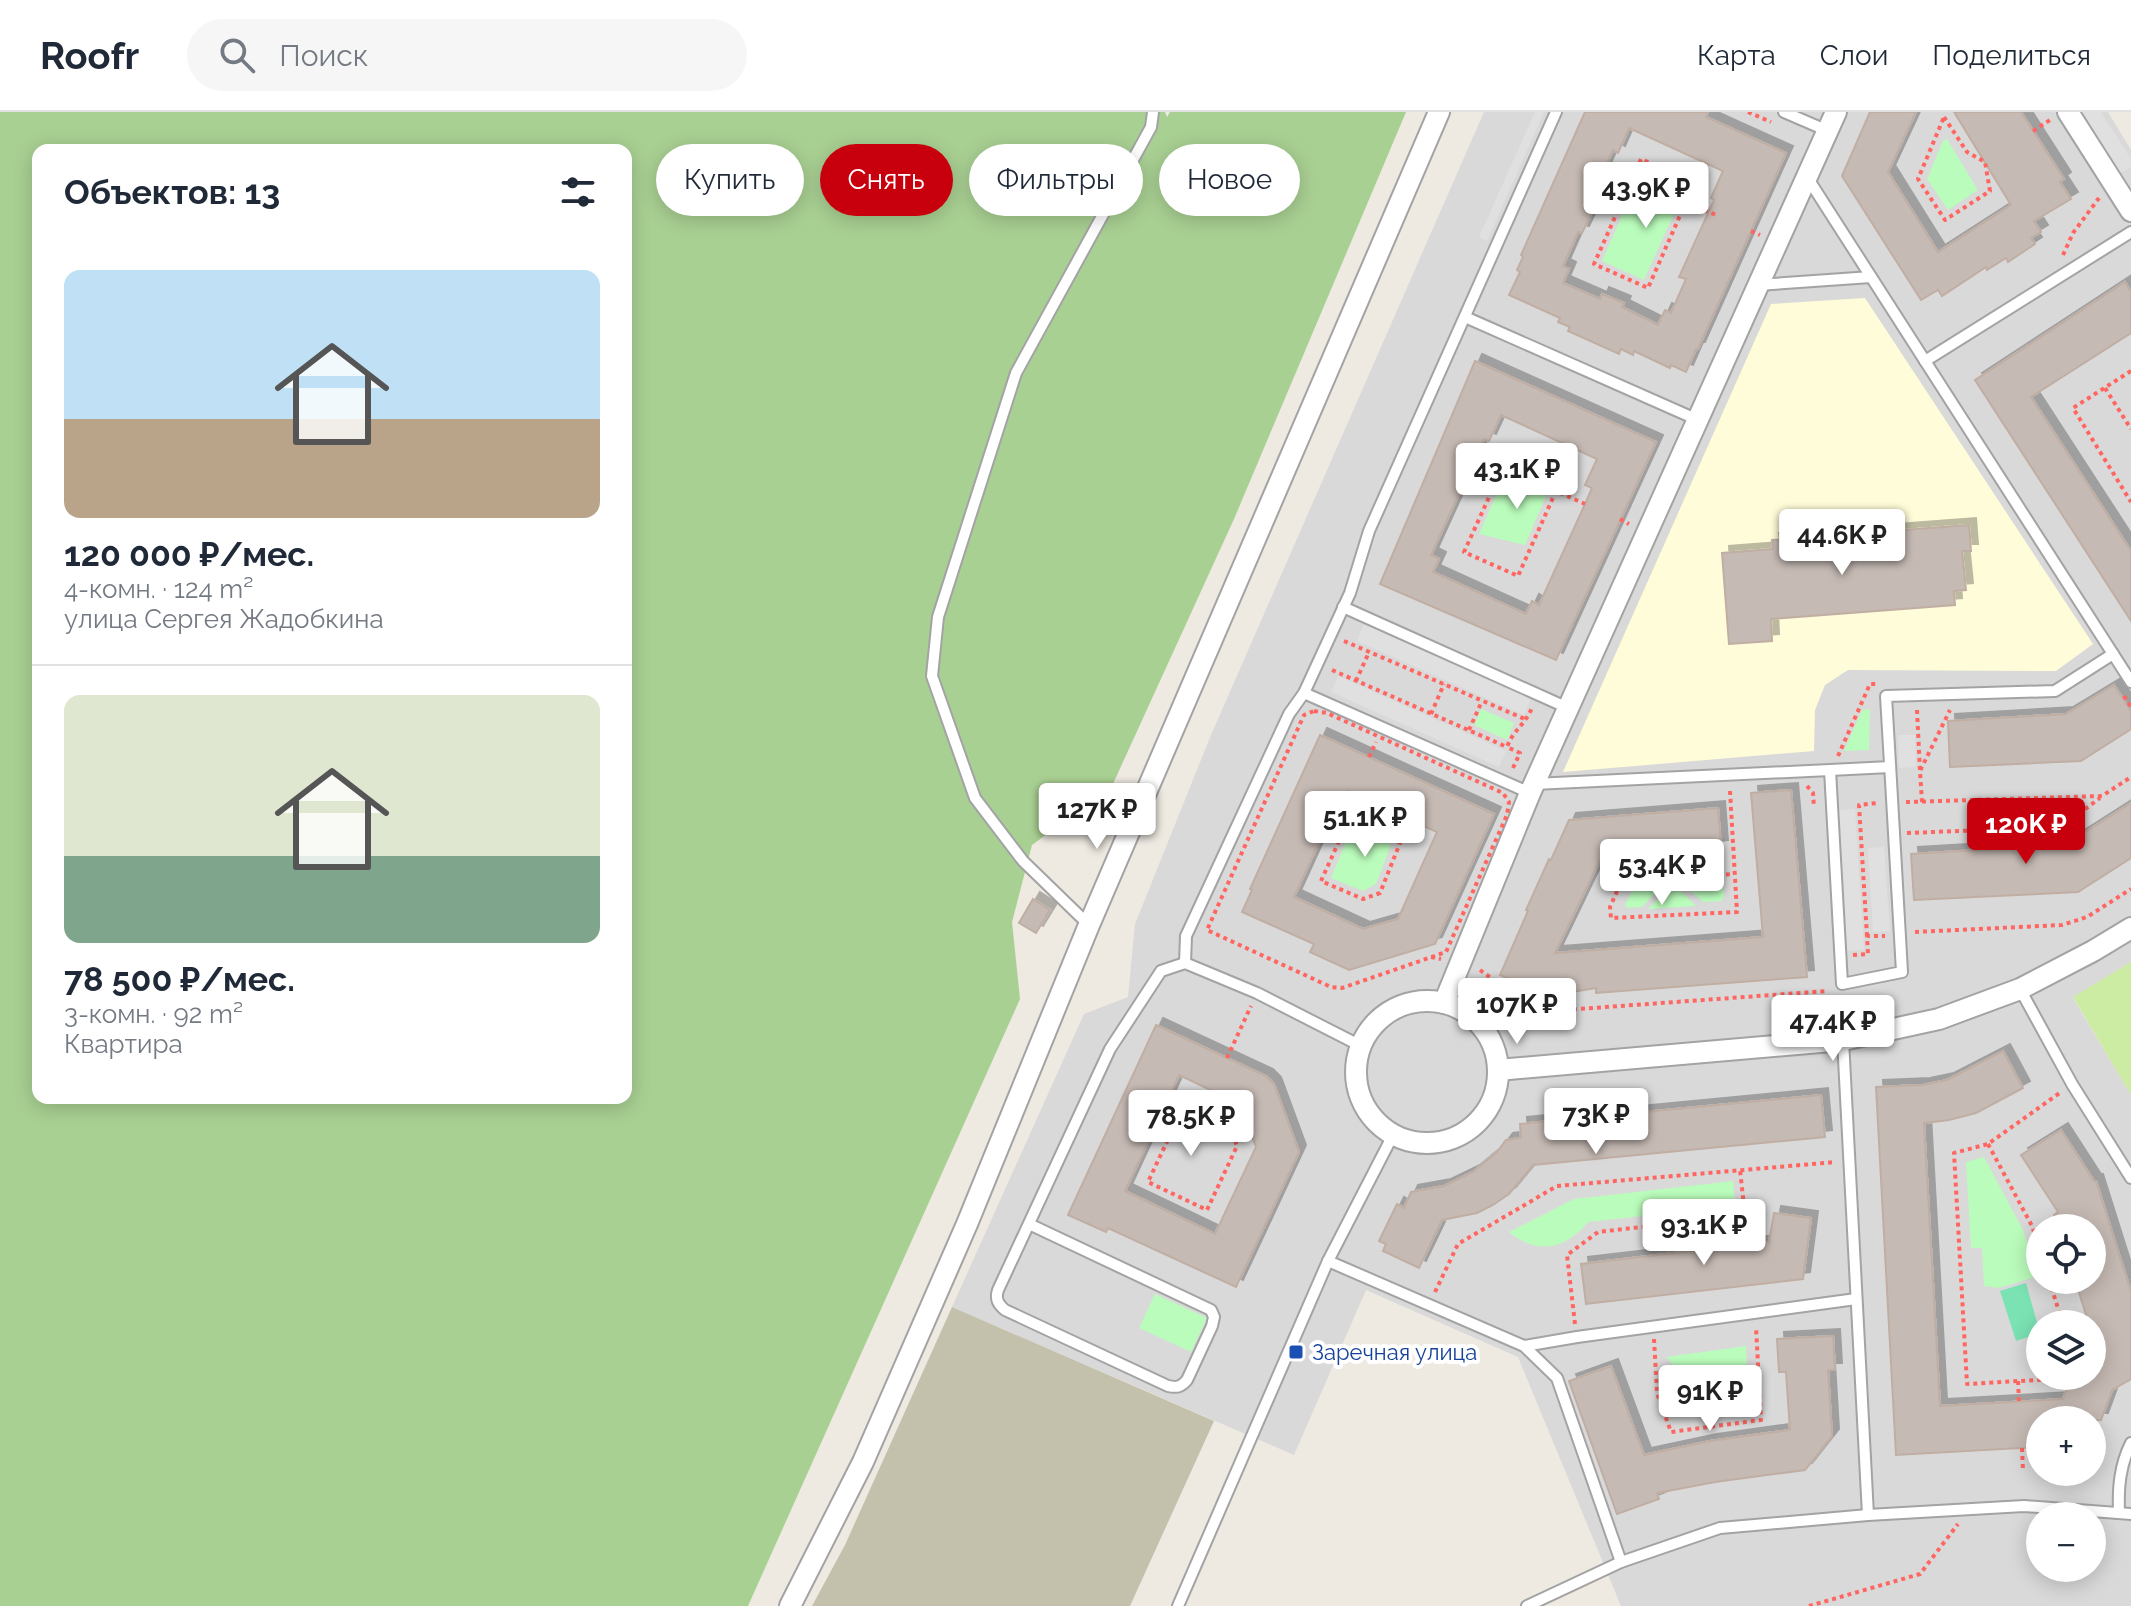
<!DOCTYPE html>
<html lang="ru">
<head>
<meta charset="utf-8">
<style>
	body { margin:0; font-family:Raleway,sans-serif; background:#f6f6f7; color:#1f2937; height:100vh; display:flex; flex-direction:column; font-size:30px; white-space:nowrap }
	* { box-sizing:border-box; margin:0 }
	p { font-size:26px; color:#747a83 }
	.icon { flex:none; width:44px; height:44px; fill:none; stroke:currentColor; stroke-width:2; stroke-linecap:round; stroke-linejoin:round }
	.map { position:relative; flex:1; overflow:hidden }
	.panel { position:absolute; left:32px; top:32px; width:600px; height:960px; display:flex; flex-direction:column; background:#fff; border-radius:16px; box-shadow:0 4px 20px #0003 }
	.panel>* { flex:none }
	.banner { position:absolute; left:656px; top:32px; width:760px; height:72px; display:flex; gap:16px }
	.tools { position:absolute; left:2026px; top:1102px; display:grid; gap:16px }
	.tools a { display:grid; place-items:center; width:80px; height:80px; border-radius:50%; background:#fff; box-shadow:0 4px 20px #0003; font-size:40px }
	.price { position:absolute; translate:-50% -68px; padding:0 18px; border-radius:8px; background:#fff; color:#222; font-size:26px; line-height:52px; filter:drop-shadow(0 2px 4px #0008) }
	.price::after { content:''; position:absolute; left:50%; top:48px; width:24px; height:18px; margin-left:-12px; background:inherit; clip-path:polygon(0 0,100% 0,50% 100%) }
	.price.current { background:#c8000d; color:#fff }
	ul { padding:0; list-style:none }
	li { display:grid; align-content:center; gap:16px; height:424px; padding:0 32px }
	li+li { border-top:2px solid #e0e1e3 }
	li span { display:grid; place-items:center; height:248px; border-radius:16px; color:#555 }
	li>.icon { margin-inline-start:auto }
	span .icon { width:144px; height:144px; fill:#fffc; stroke-width:1 }
	li b { font-size:34px }
	h2 { display:flex; justify-content:space-between; align-items:center; height:96px; padding:0 32px; font-size:34px }
	.chip { padding:0 28px; border-radius:36px; background:#fff; box-shadow:0 4px 20px #0003; font-size:28px; line-height:72px }
	.chip.current { background:#c8000d; color:#fff }
	header { display:flex; align-items:center; gap:48px; box-sizing:border-box; height:112px; padding:0 40px; background:#fff; border-bottom:2px solid #e0e1e3 }
	header strong { font-size:38px }
	nav { display:flex; gap:44px; margin-inline-start:auto; font-size:28px }
	.search { width:560px; height:72px; background:#f6f6f7; display:flex; align-items:center; gap:20px; box-sizing:border-box; padding:0 28px; border-radius:44px; color:#747a83; font-size:30px }
	.map>svg:first-child { display:block }
	.residential { fill:#dad9d9; fill-rule:evenodd }
	.education { fill:#fffcd9 }
	.construction { fill:#c3c1ac }
	.grass { fill:#cceba3 }
	.forest { fill:#a9d093; fill-rule:evenodd }
	.park { fill:#bafcbb }
	.pitch { fill:#7ae2b3 }
	.parking { fill:#e0e0e0 }
	.building { fill:#c6bab4; stroke:#c0aea3; stroke-width:2; fill-rule:evenodd; filter:url(#shadow) }
	.lines { fill:none; stroke-linecap:round; stroke-linejoin:round }
	.lane-casing { stroke:#a3a3a3; stroke-width:14 }
	.street-casing { stroke:#a3a3a3; stroke-width:24 }
	.path { stroke:#ff6661; stroke-width:4; stroke-dasharray:4 4; stroke-linecap:butt }
	.lane { stroke:#fff; stroke-width:10 }
	.street { stroke:#fff; stroke-width:20 }
	.transit-dot { fill:#1a4fb4; stroke:#fff; stroke-width:3 }
	.labels { text-anchor:middle; dominant-baseline:central; stroke-width:8; stroke-linejoin:round; paint-order:stroke }
	.transit-label { font-size:22px; fill:#164399; stroke:#fff; text-anchor:start }
</style>
</head>
<body>
<header>
<strong>Roofr</strong>
<div class="search"><svg class="icon" aria-label="search" viewBox="0 0 24 24"><circle cx="10" cy="10" r="6"/><path d="M15 15l6 6"/></svg>Поиск</div>
<nav><a>Карта</a><a>Слои</a><a>Поделиться</a></nav>
</header>
<div class="map">
<svg width="2131" height="1494" viewBox="0 0 2131 1494">
	<defs>
		<filter id="shadow"><feDropShadow dx="7" dy="-7" stdDeviation="0" flood-color="#0004"/></filter>
	</defs>
	<rect width="100%" height="100%" fill="#eee9e1"/>
	<path class="residential" d="M1484 0H2108L2131 38V850L2073 886 2131 983V1494H1621L1518 1245 1366 1178 1294 1343 952 1195 1084 902 1128 885 1135 812 1211 623ZM2040 1116H2092V1168H2040ZM2040 1212H2092V1264H2040ZM2040 1308H2092V1360H2040ZM2040 1404H2092V1456H2040Z"/>
	<path class="education" d="M1865 186 2093 532 2056 559 1848 558 1825 573 1815 598 1814 639 1563 660 1771 192Z"/>
	<path class="construction" d="M952 1195 1214 1309 1130 1494H812L845 1433Z"/>
	<path class="grass" d="M2131 850V983L2073 885Z"/>
	<path class="forest" d="M0 0H1165L1167 5 1170 0H1406L1234 407 1112 674 1032 733 1012 810 1020 887 748 1494H0ZM38 38H626V986H38Z"/>
	<g class="park">
		<path d="M1947 27 1978 78 1948 98 1927 67 1943 29Z"/>
		<path d="M1644 54 1687 73 1644 168 1602 149Z"/>
		<path d="M1514 342 1556 361 1525 433 1479 422Z"/>
		<path d="M1481 597 1514 611 1507 628 1474 613Z"/>
		<path d="M1870 597 1869 638 1844 639 1862 598Z"/>
		<path d="M2072 692 2073 696C2058 713 2035 709 2014 710L2013 695Z"/>
		<path d="M1352 715 1391 733 1376 772 1363 779 1331 766Z"/>
		<path d="M1720 772 1723 775 1724 785 1721 789 1703 790 1685 774Z"/>
		<path d="M1660 776 1642 795 1627 796 1625 793 1633 777Z"/>
		<path d="M1680 778 1696 794 1648 797 1665 779Z"/>
		<path d="M1984 1045 2023 1118 2038 1164 1999 1176 1984 1174 1982 1136H1971L1966 1050Z"/>
		<path d="M1733 1069 1735 1094 1588 1110C1565 1138 1537 1143 1509 1120L1574 1087Z"/>
		<path d="M1155 1182 1207 1206 1191 1240 1139 1216Z"/>
		<path d="M1746 1234 1749 1299 1718 1303 1666 1245Z"/>
	</g>
	<path class="pitch" d="M2026 1171 2040 1221 2016 1229 2000 1179Z"/>
	<g class="parking">
		<path d="M1535 0H1544L1487 129 1479 125Z"/>
		<path d="M2079 0H2101L2131 47V55L2119 62Z"/>
		<path d="M1364 512 1531 586 1524 603 1357 529Z"/>
		<path d="M1338 564 1506 639 1499 655 1331 580Z"/>
		<path d="M1898 623H1915L1916 655 1899 656Z"/>
		<path d="M1855 697 1864 838 1847 839 1838 698Z"/>
		<path d="M1884 735 1890 819 1873 820 1868 736Z"/>
	</g>
	<g class="building">
		<path d="M1585 0H1708L1706 5 1786 41 1701 230 1698 237H1696L1686 260 1671 253 1670 256 1634 239 1633 243 1621 237 1619 242 1568 219 1570 215 1558 210 1560 206 1509 183 1520 160 1517 158 1523 145 1521 143ZM1629 16 1723 59 1711 86 1714 88 1679 165 1686 167 1671 201 1665 198 1658 213 1622 195 1624 191 1602 182 1600 187 1563 171 1569 157 1563 154 1578 120 1582 121 1594 96 1597 98 1608 75 1598 71 1613 38 1618 41Z"/>
		<path d="M1870 0H1916L1888 60 1938 140 2011 93 1954 0H2021L2064 67 2060 70 2071 87 2034 109 2041 120 2031 126 2035 132 2008 150 2006 146 1987 158 1986 155 1942 184 1938 178 1921 188 1842 64Z"/>
		<path d="M2125 170 2131 180V221L2031 285 2131 439V509L1975 268Z"/>
		<path d="M1475 249 1656 330 1556 548 1380 472ZM1501 303 1597 347 1585 373 1592 376 1585 392 1539 493 1532 489 1526 502 1433 460 1439 447 1431 443 1484 327 1489 329Z"/>
		<path d="M1969 413 1971 439H1962L1966 478 1954 479 1955 493 1771 507 1772 529 1729 532 1722 441 1773 437 1772 428Z"/>
		<path d="M2114 573 2131 599V617L2081 649 1950 655 1948 609 2066 602Z"/>
		<path d="M1320 623 1494 702 1435 832 1349 858 1310 840 1314 832 1242 800 1252 778 1250 777ZM1347 679 1437 720 1398 807 1363 817 1294 785 1326 715 1330 717Z"/>
		<path d="M1791 678 1807 865 1596 881V876L1549 884 1500 863 1528 799 1526 798 1549 747 1551 748 1569 708 1718 696 1721 735 1600 748 1555 841 1763 825 1751 681Z"/>
		<path d="M2131 691V746L2078 780 1914 788 1911 742 2065 733Z"/>
		<path d="M1033 787 1050 798 1036 821 1019 811Z"/>
		<path d="M1156 913 1266 964 1274 972 1299 1040 1236 1175 1108 1116 1106 1120 1068 1103ZM1179 963 1240 992 1256 1035 1215 1122 1125 1079Z"/>
		<path d="M2003 939 2023 976 1976 1001 1949 1008 1924 1011 1940 1294 2063 1287 2071 1264H2092V1247L2098 1242 2092 1223V1212H2089L2075 1168H2092V1116H2058L2054 1103 2058 1100 2021 1043 2061 1018 2094 1069H2096L2131 1180V1267L2112 1278 2101 1308H2040V1335L1896 1343 1876 975 1923 973 1947 968Z"/>
		<path d="M1821 983 1825 1025 1533 1053 1509 1082 1493 1093 1477 1101 1442 1108 1419 1156 1383 1139 1386 1132 1379 1129 1397 1092 1404 1096 1411 1080 1444 1074 1473 1060 1497 1040 1506 1028 1521 1026 1520 1012Z"/>
		<path d="M1774 1101 1811 1106 1803 1167 1586 1192 1581 1152 1769 1130Z"/>
		<path d="M1833 1224 1835 1258H1828L1832 1324 1805 1358 1715 1370 1657 1381 1659 1387 1617 1402 1569 1269 1611 1254 1644 1343 1710 1329 1790 1318 1786 1260H1779L1777 1227Z"/>
	</g>
	<g class="lines">
		<g class="lane-casing">
			<g id="lane">
				<path d="M1784 0 1828 19"/>
				<path d="M1807 65 2131 570"/>
				<path d="M1758 173 1871 165"/>
				<path d="M1465 205 1698 308"/>
				<path d="M1925 249 2131 120"/>
				<path d="M1343 495 1568 596"/>
				<path d="M1304 581 1530 681"/>
				<path d="M1890 655 1830 658 1842 872 1902 860 1891 669 1886 584 2055 579 2113 542"/>
				<path d="M1534 672 1830 658"/>
				<path d="M1089 813 1023 749 975 686 932 564 938 505 1016 261 1151 15 1153 0"/>
				<path d="M1185 851 1186 824 1289 602 1304 581 1350 481 1369 419 1556 0"/>
				<path d="M2020 877 2072 972 2131 1066"/>
				<path d="M1843 928 1868 1403"/>
				<path d="M1029 1112 1211 1198 1214 1205 1212 1214 1187 1268C1181 1275 1177 1276 1168 1274L1005 1198C998 1192 995 1187 998 1178L1110 937 1161 859 1185 851 1257 881 1361 934"/>
				<path d="M1328 1149 1524 1234 1557 1266 1621 1450"/>
				<path d="M1524 1234 1577 1225 1856 1187"/>
				<path d="M2119 1400C2118 1375 2120 1353 2131 1331"/>
				<path d="M1178 1494 1328 1149 1393 1023"/>
				<path d="M1527 1494 1621 1450 1720 1416 1868 1403 2024 1394 2131 1402"/>
			</g>
		</g>
		<g class="street-casing">
			<g id="street">
				<path d="M2068 0 2131 99"/>
				<circle cx="1427" cy="960" r="71"/>
				<path d="M1444 891 1530 681 1836 0"/>
				<path d="M1498 958 1843 928 1939 907 2020 877 2093 839 2131 816"/>
				<path d="M790 1494 863 1350 967 1112 1089 813 1439 0"/>
			</g>
		</g>
		<g class="path">
			<path d="M1748 0 1771 10"/>
			<path d="M1944 5 1967 40 1985 50 1990 79 1945 108 1918 67Z"/>
			<path d="M2033 19 2050 8"/>
			<path d="M1686 90 1648 176 1594 152 1641 47 1695 71 1686 90 1716 103"/>
			<path d="M1751 119 1760 123"/>
			<path d="M2063 143 2073 121 2099 86"/>
			<path d="M2131 259 2073 296 2131 390"/>
			<path d="M2105 276 2131 317"/>
			<path d="M1556 379 1565 359 1512 335 1464 440 1518 464 1556 379 1585 392"/>
			<path d="M1620 407 1629 412"/>
			<path d="M1344 529 1527 608"/>
			<path d="M1332 558 1507 635"/>
			<path d="M1356 569 1369 540"/>
			<path d="M2124 584 2131 595"/>
			<path d="M1917 598 1920 659"/>
			<path d="M1314 599 1327 601 1503 681 1509 690 1507 703 1446 840 1342 876 1331 875 1207 818 1304 603Z"/>
			<path d="M1431 602 1444 572"/>
			<path d="M1469 618 1482 589"/>
			<path d="M1838 644 1870 572H1878"/>
			<path d="M1369 645 1376 630"/>
			<path d="M1513 656 1520 641 1507 635C1514 617 1524 614 1532 596"/>
			<path d="M1807 674 1813 681 1814 695"/>
			<path d="M1730 679 1737 800 1611 806 1610 795 1622 768 1734 762"/>
			<path d="M1906 690 2102 684 2131 665"/>
			<path d="M1922 690 1920 659 1950 598"/>
			<path d="M1349 707 1321 769 1363 787 1380 781 1400 731 1349 707 1353 682"/>
			<path d="M1907 721 2061 715 2100 686"/>
			<path d="M1915 820 2062 813 2087 805 2131 777"/>
			<path d="M1867 824 1859 693 1877 691"/>
			<path d="M1853 843 1868 842 1867 824H1885"/>
			<path d="M1431 845 1441 847"/>
			<path d="M1480 858 1520 887 1543 895 1565 898 1827 879"/>
			<path d="M1227 946 1251 894"/>
			<path d="M1204 995 1187 987 1148 1070 1207 1098 1237 1034 1226 1005 1204 995 1211 978"/>
			<path d="M1988 1032 2032 1114 2040 1138"/>
			<path d="M2049 1168 2063 1212"/>
			<path d="M1435 1180 1458 1132 1557 1074 1836 1050"/>
			<path d="M1575 1212 1567 1143 1598 1120 1745 1103 1740 1058"/>
			<path d="M1654 1227 1657 1281 1671 1320 1761 1308 1756 1215"/>
			<path d="M2055 1264 2054 1267 1967 1272 1954 1041 1988 1032 2061 980"/>
			<path d="M2018 1269 2019 1290"/>
			<path d="M2022 1336 2023 1359"/>
			<path d="M1809 1494 1920 1462 1958 1412"/>
		</g>
		<use href="#lane" class="lane"/>
		<use href="#street" class="street"/>
	</g>
	<rect class="transit-dot" x="1288" y="1232" width="16" height="16" rx="4"/>
	<g class="labels">
		<g class="transit-label">
			<text x="1312" y="1240">Заречная улица</text>
		</g>
	</g>
</svg>
<div class="tools">
<a><svg class="icon" aria-label="locate" viewBox="0 0 24 24"><circle cx="12" cy="12" r="6"/><path d="M12 2v4M12 18v4M2 12h4M18 12h4"/></svg></a>
<a><svg class="icon" aria-label="layers" viewBox="0 0 24 24"><path d="M12 4l9 5-9 5-9-5zM3 14l9 5 9-5"/></svg></a>
<a>+</a>
<a>−</a>
</div>
<b class="price" style="left:1646px;top:118px">43.9K ₽</b>
<b class="price" style="left:1517px;top:399px">43.1K ₽</b>
<b class="price" style="left:1842px;top:465px">44.6K ₽</b>
<b class="price" style="left:1097px;top:739px">127K ₽</b>
<b class="price" style="left:1365px;top:747px">51.1K ₽</b>
<b class="price current" style="left:2026px;top:754px">120K ₽</b>
<b class="price" style="left:1662px;top:795px">53.4K ₽</b>
<b class="price" style="left:1517px;top:934px">107K ₽</b>
<b class="price" style="left:1833px;top:951px">47.4K ₽</b>
<b class="price" style="left:1596px;top:1044px">73K ₽</b>
<b class="price" style="left:1191px;top:1046px">78.5K ₽</b>
<b class="price" style="left:1704px;top:1155px">93.1K ₽</b>
<b class="price" style="left:1710px;top:1321px">91K ₽</b>
<div class="banner">
<a class="chip">Купить</a>
<a class="chip current">Снять</a>
<a class="chip">Фильтры</a>
<a class="chip">Новое</a>
</div>
<section class="panel">
<h2>Объектов: 13<svg class="icon" aria-label="filters" viewBox="0 0 24 24"><path d="M4 7h16M4 17h16"/><circle cx="9" cy="7" r="2"/><circle cx="15" cy="17" r="2"/></svg></h2>
<ul>
<li><span style="background:linear-gradient(#bfe0f5 60%,#b9a48a 0)"><svg class="icon" aria-label="home" viewBox="0 0 24 24"><path d="M3 11l9-7 9 7M6 9v11h12V9"/></svg></span><div><b>120 000 ₽/мес.</b><p>4-комн. · 124 m²</p><p>улица Сергея Жадобкина</p></div></li>
<li><span style="background:linear-gradient(#dfe7d0 65%,#7fa58c 0)"><svg class="icon" aria-label="home" viewBox="0 0 24 24"><path d="M3 11l9-7 9 7M6 9v11h12V9"/></svg></span><div><b>78 500 ₽/мес.</b><p>3-комн. · 92 m²</p><p>Квартира</p></div></li>
</ul>
</section>
</div>
</body>
</html>
